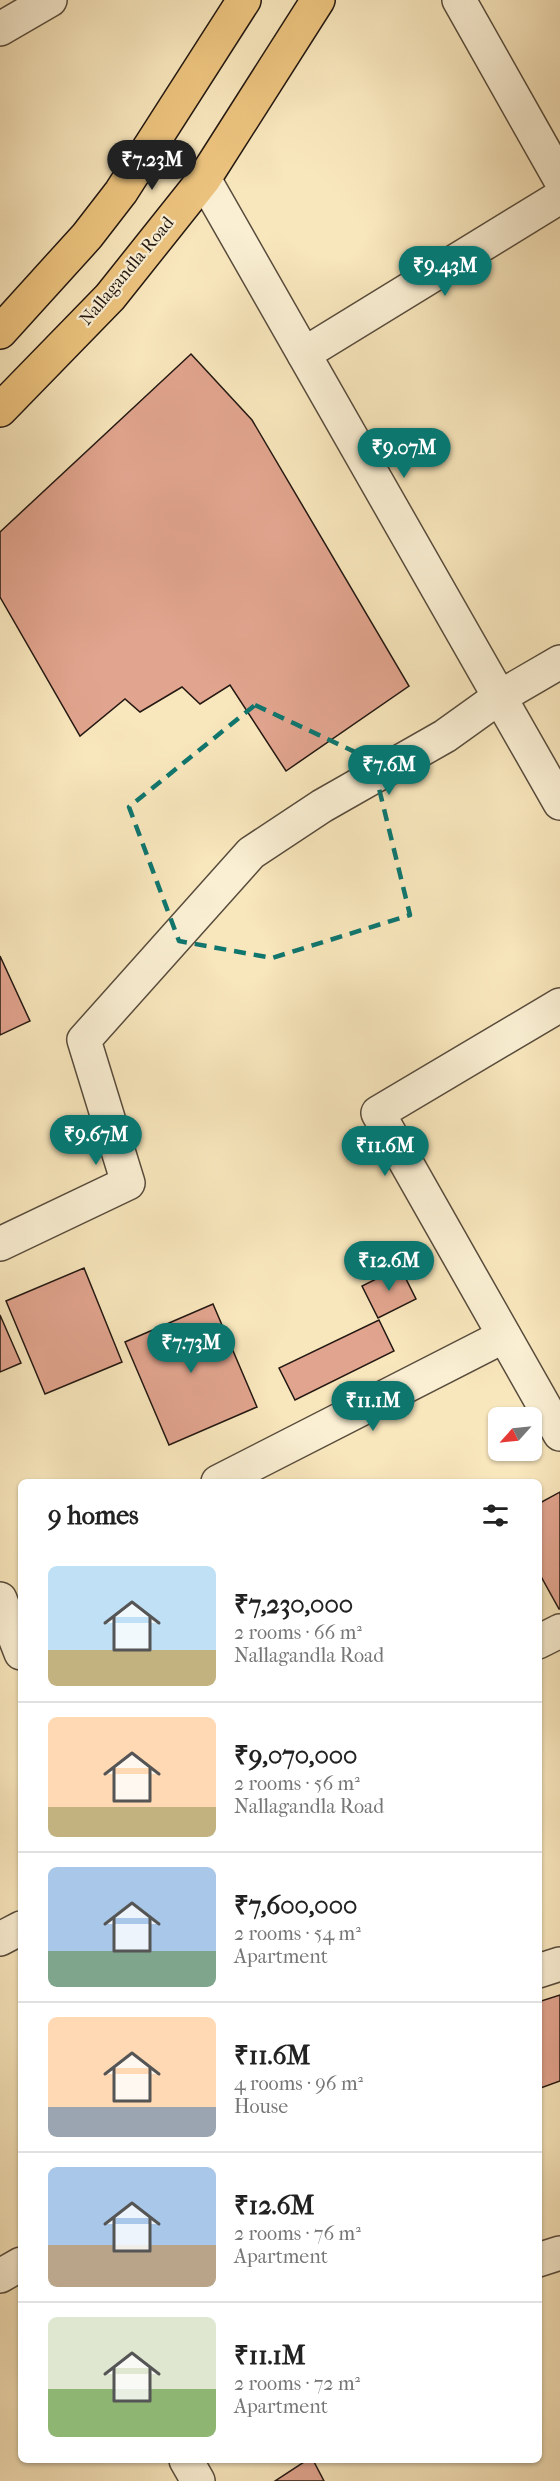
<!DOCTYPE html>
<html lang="en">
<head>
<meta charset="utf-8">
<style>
	body { margin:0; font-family:"IM FELL French Canon",serif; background:#f2f2f2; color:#222; height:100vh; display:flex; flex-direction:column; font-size:22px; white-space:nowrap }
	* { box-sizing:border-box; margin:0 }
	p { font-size:20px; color:#767676 }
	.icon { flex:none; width:33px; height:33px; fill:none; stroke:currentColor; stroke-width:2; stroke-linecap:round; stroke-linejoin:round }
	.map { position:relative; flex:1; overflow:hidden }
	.panel { position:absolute; left:18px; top:1479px; width:524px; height:984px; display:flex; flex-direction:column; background:#fff; border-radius:9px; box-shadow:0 2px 4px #0004 }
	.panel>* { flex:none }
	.needle { width:39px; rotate:243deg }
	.controls { position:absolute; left:488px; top:1407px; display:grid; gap:12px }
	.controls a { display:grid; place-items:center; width:54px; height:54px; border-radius:9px; background:#fff; box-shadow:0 2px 4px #0004; font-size:30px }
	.price { position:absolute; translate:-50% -51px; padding:0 14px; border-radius:21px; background:#0f766e; color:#fff; font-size:20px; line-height:39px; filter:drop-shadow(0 2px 3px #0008) }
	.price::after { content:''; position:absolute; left:50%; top:36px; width:18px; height:14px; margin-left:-9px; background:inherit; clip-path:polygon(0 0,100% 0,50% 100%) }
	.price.current { background:#222; color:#fff }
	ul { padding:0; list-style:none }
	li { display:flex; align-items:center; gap:18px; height:150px; padding:0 30px }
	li+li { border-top:2px solid #e0e0e0 }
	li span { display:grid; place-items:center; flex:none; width:168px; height:120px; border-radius:9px; color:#555 }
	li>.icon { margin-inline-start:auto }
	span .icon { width:72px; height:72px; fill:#fffc; stroke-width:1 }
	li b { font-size:26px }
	h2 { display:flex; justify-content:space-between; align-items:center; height:72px; padding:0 30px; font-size:26px }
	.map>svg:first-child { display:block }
	.building { fill:#e1a48e; stroke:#231812; stroke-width:1.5 }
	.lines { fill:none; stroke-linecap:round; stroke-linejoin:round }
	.minor-casing { stroke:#584c3c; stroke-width:36 }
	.major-casing { stroke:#231812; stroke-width:36 }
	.minor { stroke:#faefd3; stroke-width:33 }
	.major { stroke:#ecc37e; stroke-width:33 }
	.marked { fill:none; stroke:#0f766e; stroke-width:4.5; stroke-dasharray:12 8; stroke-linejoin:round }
	.labels { text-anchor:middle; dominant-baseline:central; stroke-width:4.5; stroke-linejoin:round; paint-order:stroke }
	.street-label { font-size:18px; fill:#231812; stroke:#faefd3 }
</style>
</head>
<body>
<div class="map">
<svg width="560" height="2481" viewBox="0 0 560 2481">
	<rect width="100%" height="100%" fill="#f8e6bc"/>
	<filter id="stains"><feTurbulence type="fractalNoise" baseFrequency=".00333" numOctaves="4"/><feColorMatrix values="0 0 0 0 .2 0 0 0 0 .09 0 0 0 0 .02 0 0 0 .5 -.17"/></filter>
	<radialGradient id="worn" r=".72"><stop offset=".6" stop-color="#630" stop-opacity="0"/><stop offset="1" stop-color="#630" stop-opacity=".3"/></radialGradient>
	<g class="building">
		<path d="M191 354 252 420 409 686 286 771 230 685 200 704 182 687 140 712 125 699 80 736 0 597V532Z"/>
		<path d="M0 956 30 1021 0 1035Z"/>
		<path d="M400 1267 416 1299 378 1318 362 1286Z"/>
		<path d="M84 1268 122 1362 45 1394 6 1301Z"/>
		<path d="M213 1304 257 1407 169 1445 125 1342Z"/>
		<path d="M0 1315 21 1363 0 1372Z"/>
		<path d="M379 1320 394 1351 295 1400 279 1368Z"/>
		<path d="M560 1492V1609H559L538 1571V1504Z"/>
		<path d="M560 1995V2081L538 2089V2002Z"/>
		<path d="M307 2460H313L324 2481H275Z"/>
	</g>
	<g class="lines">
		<g class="minor-casing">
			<g id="minor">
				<path d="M459 0 560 179"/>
				<path d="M0 29 50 0"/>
				<path d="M204 179 560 803"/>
				<path d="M304 354 560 197"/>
				<path d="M560 1005 378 1113 560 1434"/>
				<path d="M0 1244 128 1183 84 1040 251 853 322 806 445 736 498 698 560 662"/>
				<path d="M218 1482 504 1336"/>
				<path d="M0 1599 21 1653"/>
				<path d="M538 1642 560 1631"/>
				<path d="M0 1939 21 1928"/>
				<path d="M538 1971 560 1964"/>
				<path d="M538 2260 560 2253"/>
				<path d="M0 2276 21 2264"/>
				<path d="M186 2460 198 2481"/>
			</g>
		</g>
		<g class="major-casing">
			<g id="major">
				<path d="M0 332 87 236 121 192 244 0"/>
				<path d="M0 410 110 297 204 179 318 0"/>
			</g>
		</g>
		<use href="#minor" class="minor"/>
		<use href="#major" class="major"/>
	</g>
	<path class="marked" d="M255 705 372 760 410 915 272 958 179 941 129 807Z"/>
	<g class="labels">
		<g class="street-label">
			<text transform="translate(127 271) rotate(-50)">Nallagandla Road</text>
		</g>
	</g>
	<rect width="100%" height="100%" filter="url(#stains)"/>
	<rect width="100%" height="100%" fill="url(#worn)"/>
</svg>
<div class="controls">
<a><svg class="needle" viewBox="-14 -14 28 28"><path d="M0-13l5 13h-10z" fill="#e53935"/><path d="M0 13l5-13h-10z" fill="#767676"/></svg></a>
</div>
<b class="price current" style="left:152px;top:191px">₹7.23M</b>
<b class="price" style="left:445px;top:297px">₹9.43M</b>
<b class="price" style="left:404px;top:479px">₹9.07M</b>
<b class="price" style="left:389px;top:796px">₹7.6M</b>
<b class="price" style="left:96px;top:1166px">₹9.67M</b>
<b class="price" style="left:385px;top:1177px">₹11.6M</b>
<b class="price" style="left:389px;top:1292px">₹12.6M</b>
<b class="price" style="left:191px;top:1374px">₹7.73M</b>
<b class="price" style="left:373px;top:1432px">₹11.1M</b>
<section class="panel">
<h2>9 homes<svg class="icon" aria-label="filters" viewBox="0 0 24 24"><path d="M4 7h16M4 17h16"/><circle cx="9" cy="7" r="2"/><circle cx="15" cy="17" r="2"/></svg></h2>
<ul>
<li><span style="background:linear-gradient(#bfe0f5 70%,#c2b280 0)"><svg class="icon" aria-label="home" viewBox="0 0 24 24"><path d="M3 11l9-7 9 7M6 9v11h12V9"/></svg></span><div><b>₹7,230,000</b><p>2 rooms · 66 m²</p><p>Nallagandla Road</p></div></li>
<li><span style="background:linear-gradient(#ffd9b3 75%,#c2b280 0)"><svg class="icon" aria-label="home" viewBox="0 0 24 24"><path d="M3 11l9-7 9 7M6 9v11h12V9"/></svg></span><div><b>₹9,070,000</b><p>2 rooms · 56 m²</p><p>Nallagandla Road</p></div></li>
<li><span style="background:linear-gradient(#a9c7e8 70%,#7fa58c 0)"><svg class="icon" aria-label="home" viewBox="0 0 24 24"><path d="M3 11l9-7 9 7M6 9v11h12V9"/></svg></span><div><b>₹7,600,000</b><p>2 rooms · 54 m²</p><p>Apartment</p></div></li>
<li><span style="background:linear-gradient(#ffd9b3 75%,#9aa5b1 0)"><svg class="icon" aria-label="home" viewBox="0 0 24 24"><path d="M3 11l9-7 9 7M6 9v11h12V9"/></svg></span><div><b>₹11.6M</b><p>4 rooms · 96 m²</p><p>House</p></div></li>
<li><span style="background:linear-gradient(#a9c7e8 65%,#b9a48a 0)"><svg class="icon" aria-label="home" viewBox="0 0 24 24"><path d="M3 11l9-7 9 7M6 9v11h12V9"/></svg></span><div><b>₹12.6M</b><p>2 rooms · 76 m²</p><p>Apartment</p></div></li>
<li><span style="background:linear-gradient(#dfe7d0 60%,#8fb573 0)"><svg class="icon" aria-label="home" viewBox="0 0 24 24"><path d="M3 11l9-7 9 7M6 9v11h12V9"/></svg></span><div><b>₹11.1M</b><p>2 rooms · 72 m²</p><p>Apartment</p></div></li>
</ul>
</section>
</div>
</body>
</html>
